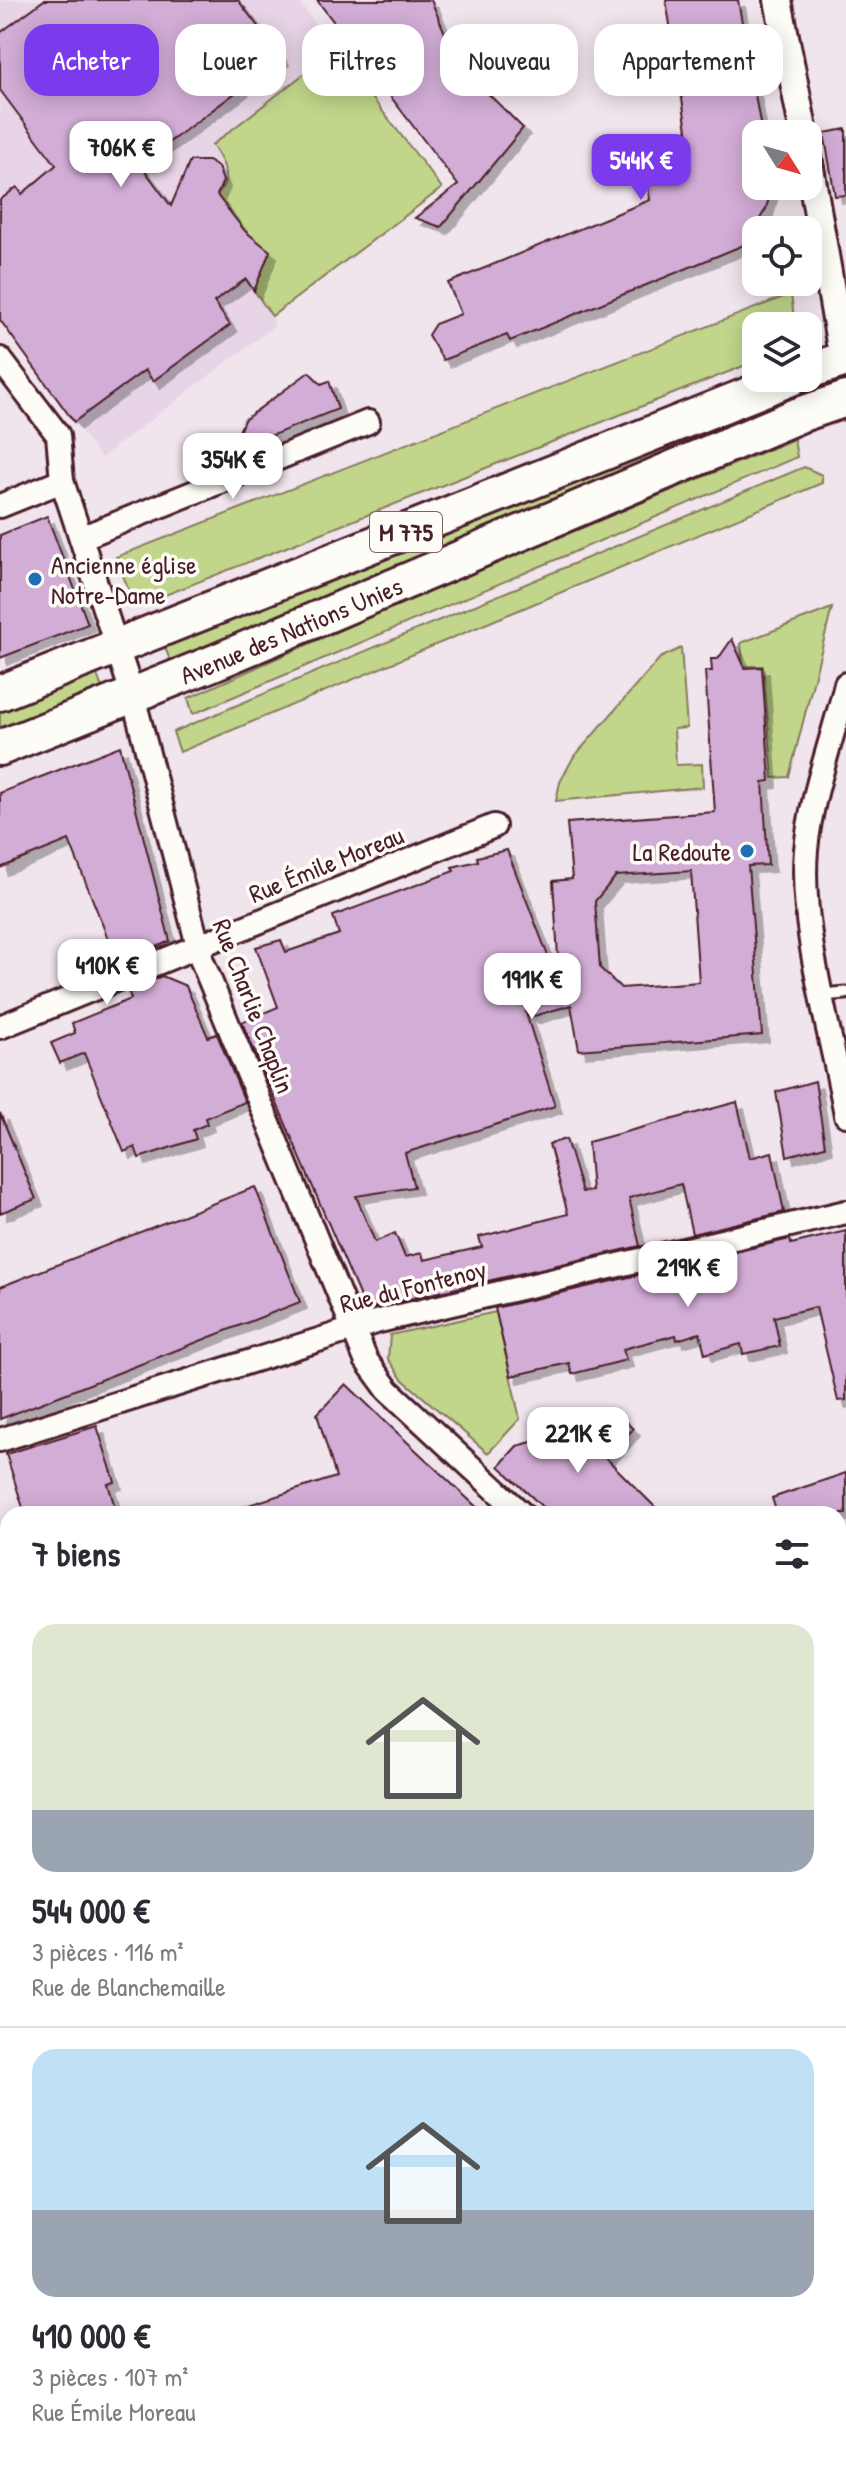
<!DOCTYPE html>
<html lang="fr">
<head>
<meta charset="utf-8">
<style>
	body { margin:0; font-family:"Patrick Hand",sans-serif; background:#f2f2f3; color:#2b2b33; height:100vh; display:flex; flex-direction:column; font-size:30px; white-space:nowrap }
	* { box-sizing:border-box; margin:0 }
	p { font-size:26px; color:#7c7c81 }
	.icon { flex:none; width:44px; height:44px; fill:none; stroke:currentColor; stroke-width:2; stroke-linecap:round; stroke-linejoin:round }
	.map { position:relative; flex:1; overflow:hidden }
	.details { position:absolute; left:0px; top:1506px; width:846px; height:962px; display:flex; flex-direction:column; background:#fff; border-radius:24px 24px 0 0; box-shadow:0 4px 20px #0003 }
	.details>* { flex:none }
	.hud { position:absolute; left:24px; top:24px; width:798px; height:72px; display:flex; gap:16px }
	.needle { width:52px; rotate:127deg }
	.buttons { position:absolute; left:742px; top:120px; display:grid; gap:16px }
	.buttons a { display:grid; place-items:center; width:80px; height:80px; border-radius:16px; background:#fff; box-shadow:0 4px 20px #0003; font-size:40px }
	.price { position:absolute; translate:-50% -68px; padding:0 18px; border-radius:16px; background:#fff; color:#222; font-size:26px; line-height:52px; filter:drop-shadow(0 2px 4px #0008) }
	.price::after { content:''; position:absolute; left:50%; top:48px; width:24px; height:18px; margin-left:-12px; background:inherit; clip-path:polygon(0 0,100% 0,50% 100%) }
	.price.active { background:#7c3aed; color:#fff }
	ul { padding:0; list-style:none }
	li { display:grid; align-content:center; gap:16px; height:424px; padding:0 32px }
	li+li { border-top:2px solid #e1e1e2 }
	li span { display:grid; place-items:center; height:248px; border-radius:24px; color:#555 }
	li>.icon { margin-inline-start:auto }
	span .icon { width:144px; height:144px; fill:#fffc; stroke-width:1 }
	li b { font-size:34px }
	h2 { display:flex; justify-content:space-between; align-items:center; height:96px; padding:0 32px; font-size:34px }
	.pill { padding:0 28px; border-radius:24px; background:#fff; box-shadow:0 4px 20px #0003; font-size:28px; line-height:72px }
	.pill.active { background:#7c3aed; color:#fff }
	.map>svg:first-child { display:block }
	.built { fill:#e7d4e6 }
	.green { fill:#c1d68b; stroke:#867a5b; stroke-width:2 }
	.building { fill:#d2add6; stroke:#4a1f2b; stroke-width:2; fill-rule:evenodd; filter:url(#shadow) }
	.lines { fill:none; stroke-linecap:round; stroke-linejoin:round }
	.service-casing { stroke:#4a1f2b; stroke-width:17 }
	.minor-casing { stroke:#4a1f2b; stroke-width:28 }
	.tertiary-casing { stroke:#4a1f2b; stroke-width:32 }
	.primary-casing { stroke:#4a1f2b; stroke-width:40 }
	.service { stroke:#fdfcf7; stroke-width:11 }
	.minor { stroke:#fdfcf7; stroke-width:22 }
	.tertiary { stroke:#fdfcf7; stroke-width:26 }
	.primary { stroke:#fdfcf7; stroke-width:34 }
	.poi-dot { fill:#1f6fb2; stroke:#fdfcf7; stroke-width:3 }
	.labels { text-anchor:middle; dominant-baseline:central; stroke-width:7; stroke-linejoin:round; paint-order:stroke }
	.shield { fill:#fdfcf7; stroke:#806168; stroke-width:2 }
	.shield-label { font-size:24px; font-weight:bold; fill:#4a1f2b }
	.poi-label { font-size:26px; fill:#4a1f2b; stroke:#fdfcf7; text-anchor:start }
	.street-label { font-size:26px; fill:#4a1f2b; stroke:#fdfcf7 }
</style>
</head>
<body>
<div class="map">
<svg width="846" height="2467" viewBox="0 0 846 2467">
	<defs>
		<filter id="shadow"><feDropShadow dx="7" dy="7" stdDeviation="0" flood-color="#0004"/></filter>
	</defs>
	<rect width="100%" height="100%" fill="#f0e4ed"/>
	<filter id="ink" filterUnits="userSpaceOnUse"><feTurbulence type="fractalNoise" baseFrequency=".0125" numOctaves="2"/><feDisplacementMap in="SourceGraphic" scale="16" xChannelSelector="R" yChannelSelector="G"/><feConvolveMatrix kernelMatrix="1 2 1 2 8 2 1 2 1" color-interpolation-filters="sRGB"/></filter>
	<g filter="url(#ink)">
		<path class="built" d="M0 0H297L442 188 273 316 274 326 101 458 0 321Z"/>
		<g class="green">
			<path d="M335 50 442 188 272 316 197 210C229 187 235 179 212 145Z"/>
			<path d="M791 294 795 326H756V361L135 607 116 557Z"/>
			<path d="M803 387 802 401 173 668 163 642Z"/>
			<path d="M794 439 797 457 193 714 188 698 367 618Z"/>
			<path d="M804 467 822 475V483L180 752 173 732Z"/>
			<path d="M832 608 789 777 773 778 763 666H743L741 643Z"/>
			<path d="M681 648 687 728 674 729 676 765 702 764 703 787 556 801 560 782 573 758 660 658Z"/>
			<path d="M96 672 105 696 0 736V709Z"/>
			<path d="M496 1312 520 1419 488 1453 402 1379 388 1359 390 1335Z"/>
			<path d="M0 2055 8 2064V2130L0 2157Z"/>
		</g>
		<g class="building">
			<path d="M44 0H238L282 58 140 164 171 206 190 161H208L218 167 223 181 217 195 245 231 270 251 254 291 246 279 214 302 230 325 153 381 145 370 74 422 0 320V200L17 187 22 194 56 165 0 90V33Z"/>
			<path d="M317 0H431L458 64 523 128 441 227 415 218 458 185Z"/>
			<path d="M666 0H738L762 134H756V186H772L766 209 756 225V240L510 341 507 335 443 360 428 335 435 324 461 314 448 283 650 200 648 186 653 184 657 167 679 138 688 136Z"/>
			<path d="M846 129V195L835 196 824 133Z"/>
			<path d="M309 372 321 384 329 381 338 409 248 445 247 441 233 446 244 420Z"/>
			<path d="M47 516 88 624 0 658V535Z"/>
			<path d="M732 639 745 668 762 667 770 781 763 782 768 865 748 866 762 1035 579 1050 571 1005 531 1017 526 1013 555 1106 405 1153 414 1187 356 1196 375 1242 395 1233 405 1257 422 1253 424 1260 482 1247 479 1237 568 1214 549 1144 566 1139 582 1192 592 1191 588 1142 737 1102 750 1158 772 1152 784 1212 692 1234 681 1184 629 1198 640 1246 370 1308 363 1304 242 1022 278 1007 256 947 281 940 286 952 339 934 333 916 454 871 452 867 478 861 477 857 507 850 560 987 553 881 572 879 567 823 715 812 705 671H712L711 659H718ZM691 871 699 982 621 988 600 968 595 901 616 876Z"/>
			<path d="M120 746 170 941 118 964 69 840 0 868V793Z"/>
			<path d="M162 976 186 986 208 1037 217 1034 245 1102 205 1118 207 1124 193 1130 196 1139 139 1158 135 1147 124 1152 84 1053 60 1063 51 1043 75 1033 72 1023 131 999 128 990Z"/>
			<path d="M815 1081 825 1146 787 1156 776 1092Z"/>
			<path d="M0 1113 36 1199 0 1213Z"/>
			<path d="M255 1187 300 1302 0 1419V1287Z"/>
			<path d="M846 1231V1400L838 1401 816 1307 774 1317 780 1346 743 1354 741 1344 705 1354 700 1333 677 1340 676 1335 623 1349 626 1360 572 1374 569 1363 511 1376 495 1308 647 1273 648 1277 699 1266 698 1261 790 1239 791 1244Z"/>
			<path d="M346 1384 389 1425 484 1514H234L233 1510 336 1477 317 1414Z"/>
			<path d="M621 1417 633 1429 606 1458 662 1514H550L499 1466 517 1446 550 1437 563 1449 576 1436 585 1445 608 1421Z"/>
			<path d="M97 1426 115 1482 108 1484 117 1514H25L6 1454Z"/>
			<path d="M846 1473V1514H777L772 1498Z"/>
		</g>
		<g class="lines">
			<g class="service-casing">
				<path id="service" d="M822 995 846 993"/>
			</g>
			<g class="minor-casing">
				<g id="minor">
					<path d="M0 359 58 435 62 481 133 696 202 961 366 1360 388 1390 522 1514"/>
					<path d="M0 506 62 481"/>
					<path d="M81 538 368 422"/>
					<path d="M846 684C833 739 811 794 806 850 799 929 832 1035 846 1115"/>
					<path d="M0 1027 494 826"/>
					<path d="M0 1440 379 1321 846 1212"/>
					<path d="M838 1569 846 1567"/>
					<path d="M838 1812 846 1820"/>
					<path d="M838 2059 846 2056"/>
					<path d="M838 2411 846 2378"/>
					<path d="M0 2415 8 2412"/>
					<path d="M828 2460V2467"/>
				</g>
			</g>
			<g class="tertiary-casing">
				<g id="tertiary">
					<path d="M778 0 804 134"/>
					<path d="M808 156 843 360"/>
					<path d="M0 1937 8 1947"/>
					<path d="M494 2460 501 2467"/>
				</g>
			</g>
			<g class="primary-casing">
				<g id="primary">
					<path d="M808 371 846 359"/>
					<path d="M0 693 791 378"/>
					<path id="s1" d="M0 748 213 663 799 415 846 399"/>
				</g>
			</g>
			<use href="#service" class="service"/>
			<use href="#minor" class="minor"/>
			<use href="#tertiary" class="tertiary"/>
			<use href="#primary" class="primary"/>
		</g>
	</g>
	<g class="poi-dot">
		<circle cx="35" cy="579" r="8"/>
		<circle cx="747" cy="851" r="8"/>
	</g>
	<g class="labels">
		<rect class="shield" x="370" y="512" width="72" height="40" rx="6"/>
		<g class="shield-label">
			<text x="406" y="532">M 775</text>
		</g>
		<g class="poi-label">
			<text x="51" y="564">Ancienne église<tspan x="51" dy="30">Notre-Dame</tspan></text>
			<text x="731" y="851" text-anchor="end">La Redoute</text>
		</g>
		<g class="street-label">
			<text stroke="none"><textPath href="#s1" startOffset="314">Avenue des Nations Unies</textPath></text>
			<text transform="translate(326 864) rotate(-22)">Rue Émile Moreau</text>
			<text transform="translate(254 1006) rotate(69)">Rue Charlie Chaplin</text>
			<text transform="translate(413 1286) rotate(-14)">Rue du Fontenoy</text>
		</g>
	</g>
</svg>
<div class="buttons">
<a><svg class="needle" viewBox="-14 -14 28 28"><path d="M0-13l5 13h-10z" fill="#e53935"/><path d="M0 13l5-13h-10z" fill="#7c7c81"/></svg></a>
<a><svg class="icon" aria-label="locate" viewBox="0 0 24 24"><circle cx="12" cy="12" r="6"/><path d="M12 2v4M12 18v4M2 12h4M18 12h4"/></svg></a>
<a><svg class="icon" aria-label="layers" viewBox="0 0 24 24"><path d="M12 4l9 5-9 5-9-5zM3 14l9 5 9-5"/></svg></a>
</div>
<b class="price" style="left:121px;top:189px">706K €</b>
<b class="price active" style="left:641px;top:202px">544K €</b>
<b class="price" style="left:233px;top:501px">354K €</b>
<b class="price" style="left:107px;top:1007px">410K €</b>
<b class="price" style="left:532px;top:1021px">191K €</b>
<b class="price" style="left:688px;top:1309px">219K €</b>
<b class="price" style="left:578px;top:1475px">221K €</b>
<div class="hud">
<a class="pill active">Acheter</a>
<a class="pill">Louer</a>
<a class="pill">Filtres</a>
<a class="pill">Nouveau</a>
<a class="pill">Appartement</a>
</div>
<section class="details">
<h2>7 biens<svg class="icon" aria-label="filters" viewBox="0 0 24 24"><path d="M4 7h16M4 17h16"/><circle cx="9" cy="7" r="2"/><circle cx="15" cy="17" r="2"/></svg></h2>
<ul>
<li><span style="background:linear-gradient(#dfe7d0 75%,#9aa5b1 0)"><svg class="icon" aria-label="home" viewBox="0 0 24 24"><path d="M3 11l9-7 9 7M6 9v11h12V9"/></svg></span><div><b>544 000 €</b><p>3 pièces · 116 m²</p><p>Rue de Blanchemaille</p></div></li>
<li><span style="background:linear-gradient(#bfe0f5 65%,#9aa5b1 0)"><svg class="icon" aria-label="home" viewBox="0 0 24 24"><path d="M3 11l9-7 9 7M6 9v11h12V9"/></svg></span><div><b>410 000 €</b><p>3 pièces · 107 m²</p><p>Rue Émile Moreau</p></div></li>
</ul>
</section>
</div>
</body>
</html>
